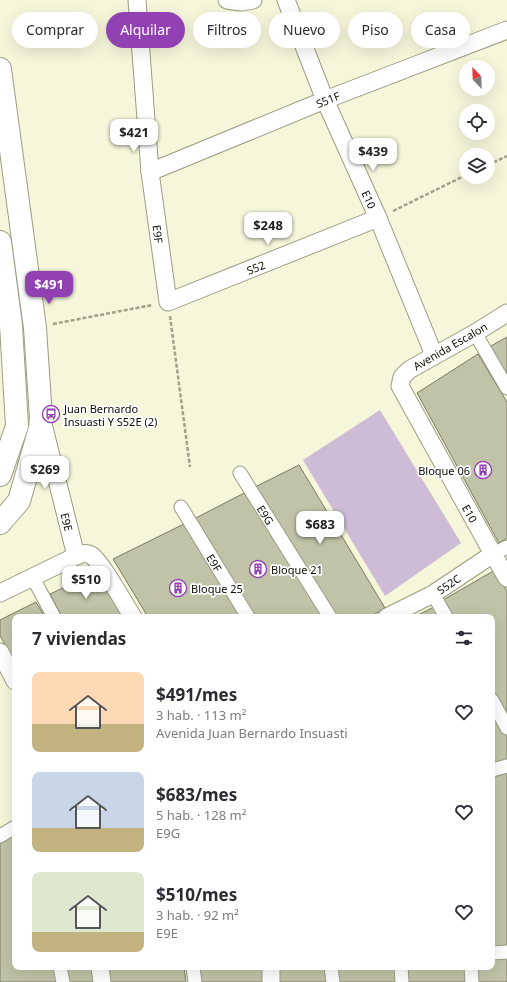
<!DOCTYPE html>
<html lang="es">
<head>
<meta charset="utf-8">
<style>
	body { margin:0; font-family:"Noto Sans",sans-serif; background:#f2f2f3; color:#2b2b33; height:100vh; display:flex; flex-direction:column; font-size:15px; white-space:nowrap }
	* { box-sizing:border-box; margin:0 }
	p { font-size:13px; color:#7c7c81 }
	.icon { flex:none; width:22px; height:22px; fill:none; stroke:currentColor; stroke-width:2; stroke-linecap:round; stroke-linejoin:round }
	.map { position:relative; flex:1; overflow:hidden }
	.details { position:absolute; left:12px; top:614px; width:483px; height:356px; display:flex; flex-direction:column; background:#fff; border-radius:8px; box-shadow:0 4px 16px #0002 }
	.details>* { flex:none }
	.guide { position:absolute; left:12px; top:12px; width:483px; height:36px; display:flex; gap:8px }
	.needle { width:26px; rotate:337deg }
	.buttons { position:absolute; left:459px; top:60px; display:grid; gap:8px }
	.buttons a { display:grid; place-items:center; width:36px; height:36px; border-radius:50%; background:#fff; box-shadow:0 4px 16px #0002; font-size:20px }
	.price { position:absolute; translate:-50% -34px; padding:0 9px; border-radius:8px; background:#fff; color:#222; font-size:13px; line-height:26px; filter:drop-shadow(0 1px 2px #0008) }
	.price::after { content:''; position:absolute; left:50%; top:24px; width:12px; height:9px; margin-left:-6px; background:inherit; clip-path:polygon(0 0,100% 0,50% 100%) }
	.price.on { background:#9141b1; color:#fff }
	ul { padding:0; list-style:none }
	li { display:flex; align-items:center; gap:12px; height:100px; padding:0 20px }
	li span { display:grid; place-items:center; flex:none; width:112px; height:80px; border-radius:8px; color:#555 }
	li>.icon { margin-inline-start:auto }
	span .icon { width:48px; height:48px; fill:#fffc; stroke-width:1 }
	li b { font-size:17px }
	h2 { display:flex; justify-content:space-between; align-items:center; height:48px; padding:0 20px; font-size:17px }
	.chip { padding:0 14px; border-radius:18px; background:#fff; box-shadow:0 4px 16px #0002; font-size:14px; line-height:36px }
	.chip.on { background:#9141b1; color:#fff }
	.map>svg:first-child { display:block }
	.green { fill:#cebcd6 }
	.building { fill:#c1c3a8; stroke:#7a7b62 }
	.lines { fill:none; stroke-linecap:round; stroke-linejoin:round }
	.pedestrian-casing { stroke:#9b9d83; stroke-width:15 }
	.minor-casing { stroke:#9b9d83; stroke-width:19 }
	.secondary-casing { stroke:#9b9d83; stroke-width:24 }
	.path { stroke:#a1a18c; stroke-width:2.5; stroke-dasharray:4 2; stroke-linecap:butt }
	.pedestrian { stroke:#fff; stroke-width:13 }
	.minor { stroke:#fff; stroke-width:17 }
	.secondary { stroke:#fff; stroke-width:22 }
	.labels { text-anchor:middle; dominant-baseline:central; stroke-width:3.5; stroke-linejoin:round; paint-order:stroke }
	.street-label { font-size:11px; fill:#0c0c04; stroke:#fff }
	.poi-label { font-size:11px; fill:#0c0c04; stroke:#fff; text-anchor:start }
</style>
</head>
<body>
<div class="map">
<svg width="507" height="982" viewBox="0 0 507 982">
	<rect width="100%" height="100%" fill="#f5f6da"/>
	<path class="green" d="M380 410 461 543 385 596 303 460Z"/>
	<g class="building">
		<path d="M507 337V379L489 347Z"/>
		<path d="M478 354 507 402V538L499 543 417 393Z"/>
		<path d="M299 465 385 608 370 617H335L255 487Z"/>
		<path d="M248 491 325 617H251L192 520Z"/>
		<path d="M186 523 243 617H148L113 559Z"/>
		<path d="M495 570 507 591V718L492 691V617H452L443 600Z"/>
		<path d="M95 573 125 617H62L50 594Z"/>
		<path d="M36 602 45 617H15V665L0 635V620Z"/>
		<path d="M434 607 440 617H414Z"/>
		<path d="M492 709 507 736V761L492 766Z"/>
		<path d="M507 773V949H492V777Z"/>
		<path d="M15 834V967H58L61 982H0V841Z"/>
		<path d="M507 957V982H477L476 967H492V958Z"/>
		<path d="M64 967H92L94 982H67Z"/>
		<path d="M107 967H184L186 982H110Z"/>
		<path d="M198 967H265L266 982H200Z"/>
		<path d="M275 967H327L328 982H277Z"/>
		<path d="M335 967H397L398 982H337Z"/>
		<path d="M406 967H467L468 982H407Z"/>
	</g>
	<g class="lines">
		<g class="pedestrian-casing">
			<g id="pedestrian">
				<path d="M475 333 507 388"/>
				<path id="s1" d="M240 473 330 617"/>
				<path id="s2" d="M181 507 248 617"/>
				<path d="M493 554 507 547"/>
				<path d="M33 578 54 617"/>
				<path d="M433 594 446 617"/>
				<path d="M492 700 507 728"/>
				<path d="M492 770 507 766"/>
				<path d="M0 836 15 827"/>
				<path d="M492 953 507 952"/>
				<path d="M60 967 63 982"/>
				<path d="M193 967 195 982"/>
				<path d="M331 967 333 982"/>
				<path d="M401 967 402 982"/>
				<path d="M471 967 472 982"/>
			</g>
		</g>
		<g class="minor-casing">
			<g id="minor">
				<path id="s3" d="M137 0 150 172 168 302 378 218"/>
				<path d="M227 0 241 2 253 0"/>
				<path id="s4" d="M286 0 325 100 378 218 434 355"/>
				<path id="s5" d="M150 172 325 100 507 30"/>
				<path id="s6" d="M507 313 475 333 409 370 402 377 400 386 493 554 507 578"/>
				<path id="s7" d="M42 420 76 556"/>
				<path d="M0 593 76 556C81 554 86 552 91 555 101 561 125 605 133 617"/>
				<path id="s8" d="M387 617 433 594 493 554"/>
				<path d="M0 652 15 681"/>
				<path d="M100 967 102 982"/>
				<path d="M271 967V982"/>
			</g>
		</g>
		<g class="secondary-casing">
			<g id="secondary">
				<path d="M0 69 35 328 41 418 40 428 19 501 0 523"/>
				<path d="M0 242 11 325 17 426 0 475"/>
			</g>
		</g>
		<g class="path">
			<path d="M488 165 507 156"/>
			<path d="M393 211 466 175"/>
			<path d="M170 316 190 467"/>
			<path d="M53 324 152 305"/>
		</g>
		<use href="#pedestrian" class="pedestrian"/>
		<use href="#minor" class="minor"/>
		<use href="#secondary" class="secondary"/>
	</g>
	<defs>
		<g id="bus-ring" transform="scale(0.9)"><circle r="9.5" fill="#fff" stroke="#9141b1" stroke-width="1.5"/><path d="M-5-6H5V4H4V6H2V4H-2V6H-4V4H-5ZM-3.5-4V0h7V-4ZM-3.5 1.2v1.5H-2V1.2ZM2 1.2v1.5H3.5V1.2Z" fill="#9141b1"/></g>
		<g id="building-ring" transform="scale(0.9)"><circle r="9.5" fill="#fff" stroke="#9141b1" stroke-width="1.5"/><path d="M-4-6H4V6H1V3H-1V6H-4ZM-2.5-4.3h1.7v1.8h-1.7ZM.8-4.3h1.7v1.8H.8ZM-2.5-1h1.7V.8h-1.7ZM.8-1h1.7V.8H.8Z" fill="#9141b1"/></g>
	</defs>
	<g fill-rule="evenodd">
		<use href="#bus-ring" x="51" y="414"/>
		<use href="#building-ring" x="483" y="470"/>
		<use href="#building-ring" x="258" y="569"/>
		<use href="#building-ring" x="178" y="588"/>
	</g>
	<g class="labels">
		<g class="street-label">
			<text stroke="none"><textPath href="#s5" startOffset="192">S51F</textPath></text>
			<text stroke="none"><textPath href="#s4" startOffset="216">E10</textPath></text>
			<text stroke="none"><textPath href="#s3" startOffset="235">E9F</textPath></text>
			<text stroke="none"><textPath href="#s3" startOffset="398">S52</textPath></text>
			<text transform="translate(450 346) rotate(-30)">Avenida Escalon</text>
			<text stroke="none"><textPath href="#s6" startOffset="278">E10</textPath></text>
			<text stroke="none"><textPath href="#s1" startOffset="49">E9G</textPath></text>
			<text stroke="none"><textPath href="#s7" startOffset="105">E9E</textPath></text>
			<text stroke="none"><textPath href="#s2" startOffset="65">E9F</textPath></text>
			<text stroke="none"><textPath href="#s8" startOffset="70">S52C</textPath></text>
		</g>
		<g class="poi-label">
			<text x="64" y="408">Juan Bernardo<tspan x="64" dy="13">Insuasti Y S52E (2)</tspan></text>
			<text x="470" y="470" text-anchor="end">Bloque 06</text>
			<text x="271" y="569">Bloque 21</text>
			<text x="191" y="588">Bloque 25</text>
		</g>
	</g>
</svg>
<div class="buttons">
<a><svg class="needle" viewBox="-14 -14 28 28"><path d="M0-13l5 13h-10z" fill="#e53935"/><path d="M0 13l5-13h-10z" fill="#7c7c81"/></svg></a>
<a><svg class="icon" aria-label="locate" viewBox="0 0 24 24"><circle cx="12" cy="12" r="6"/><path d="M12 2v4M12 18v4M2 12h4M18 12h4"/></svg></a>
<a><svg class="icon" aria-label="layers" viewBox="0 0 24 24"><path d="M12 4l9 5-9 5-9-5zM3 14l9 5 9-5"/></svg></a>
</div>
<b class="price" style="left:134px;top:153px">$421</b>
<b class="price" style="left:373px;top:172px">$439</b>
<b class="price" style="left:268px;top:246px">$248</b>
<b class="price on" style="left:49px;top:305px">$491</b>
<b class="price" style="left:45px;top:490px">$269</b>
<b class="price" style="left:320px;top:545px">$683</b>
<b class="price" style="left:86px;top:600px">$510</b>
<div class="guide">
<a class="chip">Comprar</a>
<a class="chip on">Alquilar</a>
<a class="chip">Filtros</a>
<a class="chip">Nuevo</a>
<a class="chip">Piso</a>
<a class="chip">Casa</a>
</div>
<section class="details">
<h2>7 viviendas<svg class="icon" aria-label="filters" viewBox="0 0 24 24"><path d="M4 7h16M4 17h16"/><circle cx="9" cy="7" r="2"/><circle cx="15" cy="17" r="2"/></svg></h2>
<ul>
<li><span style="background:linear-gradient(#ffd9b3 65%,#c2b280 0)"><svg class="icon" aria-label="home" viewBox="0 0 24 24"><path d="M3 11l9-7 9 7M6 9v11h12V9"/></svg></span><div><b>$491/mes</b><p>3 hab. · 113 m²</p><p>Avenida Juan Bernardo Insuasti</p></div><svg class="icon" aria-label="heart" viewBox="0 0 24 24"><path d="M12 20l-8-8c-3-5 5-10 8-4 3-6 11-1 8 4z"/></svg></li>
<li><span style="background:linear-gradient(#c9d6e8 70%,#c2b280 0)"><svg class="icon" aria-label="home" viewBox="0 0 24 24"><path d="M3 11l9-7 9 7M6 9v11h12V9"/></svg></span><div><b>$683/mes</b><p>5 hab. · 128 m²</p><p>E9G</p></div><svg class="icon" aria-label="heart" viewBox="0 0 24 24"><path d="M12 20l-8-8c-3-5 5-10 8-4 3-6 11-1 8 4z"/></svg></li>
<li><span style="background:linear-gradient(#dfe7d0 75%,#c2b280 0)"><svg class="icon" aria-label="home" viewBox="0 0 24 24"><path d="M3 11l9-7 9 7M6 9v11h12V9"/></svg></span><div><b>$510/mes</b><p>3 hab. · 92 m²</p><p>E9E</p></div><svg class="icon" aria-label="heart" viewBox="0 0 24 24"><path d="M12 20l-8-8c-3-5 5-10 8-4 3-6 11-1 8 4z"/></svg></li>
</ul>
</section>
</div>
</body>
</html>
